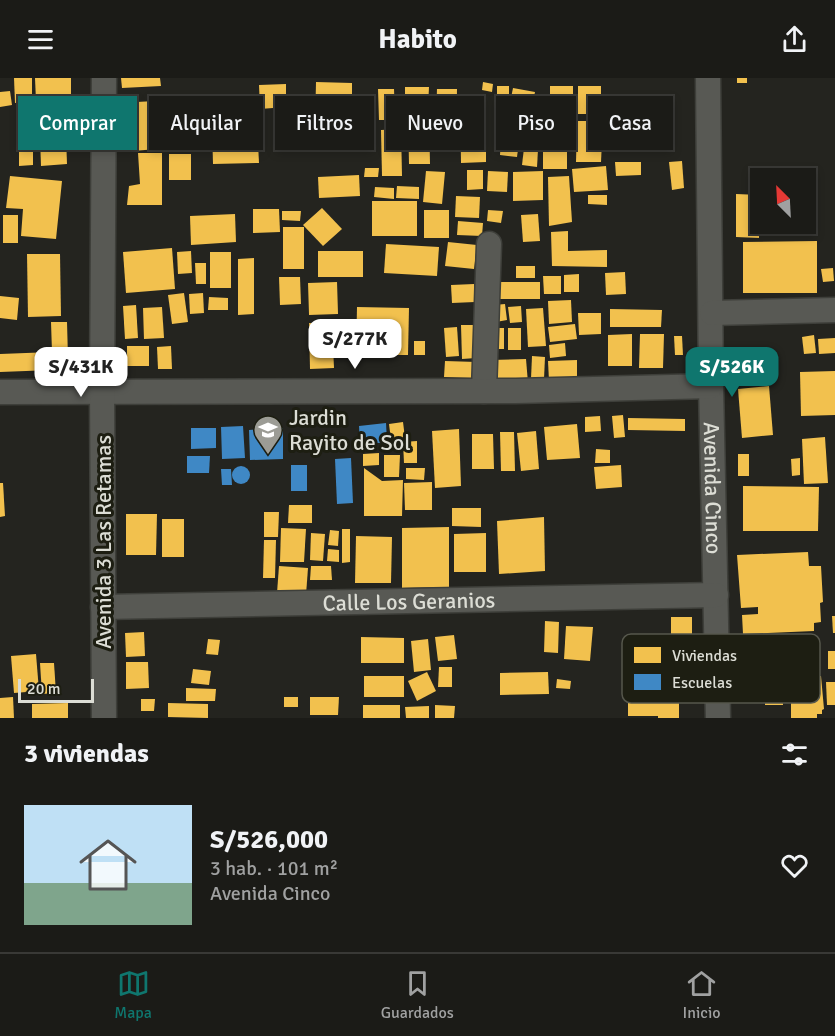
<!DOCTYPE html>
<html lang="es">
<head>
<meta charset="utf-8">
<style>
	body { margin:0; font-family:Signika,sans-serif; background:#242420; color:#f1f3f6; height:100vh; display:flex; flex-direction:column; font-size:22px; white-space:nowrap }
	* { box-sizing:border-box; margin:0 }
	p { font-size:20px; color:#a0a1a1 }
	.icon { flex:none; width:33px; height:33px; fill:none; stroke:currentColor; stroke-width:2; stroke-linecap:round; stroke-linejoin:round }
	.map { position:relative; height:640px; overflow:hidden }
	.details { display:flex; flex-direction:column; background:#1b1b17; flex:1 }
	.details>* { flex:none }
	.top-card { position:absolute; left:18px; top:18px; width:800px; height:54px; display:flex; gap:12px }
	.needle { width:39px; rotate:336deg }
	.fabs { position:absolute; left:750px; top:90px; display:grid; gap:12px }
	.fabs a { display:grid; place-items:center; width:66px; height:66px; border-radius:0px; background:#1b1b17; box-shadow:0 3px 9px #0003,0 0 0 2px #393936; font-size:30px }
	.scale { position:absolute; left:18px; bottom:15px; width:76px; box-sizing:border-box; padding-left:6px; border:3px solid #dcddd5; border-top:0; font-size:16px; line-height:21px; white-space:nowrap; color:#dcddd5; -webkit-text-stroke:4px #1d1e12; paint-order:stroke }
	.price { position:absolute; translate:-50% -51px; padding:0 14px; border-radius:12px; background:#fff; color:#222; font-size:20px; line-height:39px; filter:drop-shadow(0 2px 3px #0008) }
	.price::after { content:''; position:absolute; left:50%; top:36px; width:18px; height:14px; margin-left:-9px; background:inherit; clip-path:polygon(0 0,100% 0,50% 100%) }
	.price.active { background:#0f766e; color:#fff }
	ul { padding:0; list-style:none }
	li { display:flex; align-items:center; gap:18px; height:150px; padding:0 24px }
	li+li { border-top:2px solid #393936 }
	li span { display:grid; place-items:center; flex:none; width:168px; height:120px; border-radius:0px; color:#555 }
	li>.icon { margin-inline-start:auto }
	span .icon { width:72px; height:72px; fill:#fffc; stroke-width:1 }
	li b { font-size:26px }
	h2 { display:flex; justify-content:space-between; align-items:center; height:72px; padding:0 24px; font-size:26px }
	.pill { padding:0 21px; border-radius:0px; background:#1b1b17; box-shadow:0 3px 9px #0003,0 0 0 2px #393936; font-size:21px; line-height:54px }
	.pill.active { background:#0f766e; color:#fff }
	header { display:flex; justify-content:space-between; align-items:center; height:78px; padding:0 24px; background:#1b1b17; font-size:27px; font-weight:700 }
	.tab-bar { display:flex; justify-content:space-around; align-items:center; height:84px; border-top:2px solid #393936; background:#1b1b17; font-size:16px; color:#a0a1a1 }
	.tab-bar a { display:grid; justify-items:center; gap:3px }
	.tab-bar .active { color:#0f766e }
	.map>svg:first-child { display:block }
	.homes { fill:#f2c14e }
	.schools { fill:#3f88c5 }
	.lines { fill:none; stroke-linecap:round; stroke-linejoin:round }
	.street-casing { stroke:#3e3f3a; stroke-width:27 }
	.street { stroke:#585954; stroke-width:24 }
	.labels { text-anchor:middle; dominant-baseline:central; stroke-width:6; stroke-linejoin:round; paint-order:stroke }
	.poi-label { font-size:22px; fill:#dcddd5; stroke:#1d1e12; text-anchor:start }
	.street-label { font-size:22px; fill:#dcddd5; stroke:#1d1e12 }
	.key { fill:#1d1e12; stroke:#56574c; stroke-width:1.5 }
	.key-label { font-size:16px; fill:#dcddd5 }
</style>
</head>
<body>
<header><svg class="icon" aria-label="menu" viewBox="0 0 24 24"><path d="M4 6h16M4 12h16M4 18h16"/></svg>Habito<svg class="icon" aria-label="share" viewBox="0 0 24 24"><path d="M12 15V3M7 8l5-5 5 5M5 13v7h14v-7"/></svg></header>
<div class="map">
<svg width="835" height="640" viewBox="0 0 835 640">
	<rect width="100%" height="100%" fill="#24241f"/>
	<g class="homes">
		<path d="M14 0H32V24L15 25Z"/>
		<path d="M35 0H71V21L36 23Z"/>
		<path d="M121 0H160L161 8 122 10Z"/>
		<rect x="737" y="0" width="10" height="5"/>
		<path d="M316 4 352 5V49H315Z"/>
		<path d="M483 4 493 6 492 14 482 12Z"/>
		<path d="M286 6V29L260 31 259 7Z"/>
		<rect x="497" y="8" width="12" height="12"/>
		<rect x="550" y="8" width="23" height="18"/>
		<rect x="578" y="8" width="23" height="28"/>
		<path d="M405 9H429L428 30 405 29Z"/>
		<path d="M513 10 535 14 531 33 509 30Z"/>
		<path d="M378 11H394L395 42H379Z"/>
		<path d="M437 11H457L456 68H435Z"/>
		<path d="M10 13 12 27 0 29V14Z"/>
		<path d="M486 20V84L461 85 460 21Z"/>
		<path d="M155 23 157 71 121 74 118 25Z"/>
		<rect x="170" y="24" width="27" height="10"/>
		<path d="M72 26 71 53 45 54V27Z"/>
		<path d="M19 30 39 31 38 53 18 52Z"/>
		<path d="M546 30 573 31 572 56 545 55Z"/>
		<path d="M504 35 527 37 526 53 502 51Z"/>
		<path d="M408 38H429L430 86H409Z"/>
		<path d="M577 43H603L601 84H576Z"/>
		<path d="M199 44 200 65 168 66 167 45Z"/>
		<path d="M257 46 259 85 213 86 212 48Z"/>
		<path d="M401 51 402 98H382L381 52Z"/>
		<path d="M19 58H33V87L19 88Z"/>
		<path d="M66 58 67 86 41 88 40 59Z"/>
		<rect x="543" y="61" width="24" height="30"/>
		<path d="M501 62 519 64 517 79 500 77Z"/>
		<path d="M524 70 538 72 537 89 522 87Z"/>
		<path d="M138 75H162V127H127L129 108 140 106Z"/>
		<rect x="169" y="76" width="22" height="26"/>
		<path d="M682 83 684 110 672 112 669 84Z"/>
		<path d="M615 84H641V97L616 98Z"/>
		<path d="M606 88 608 112 574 114 572 91Z"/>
		<path d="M365 90H379L378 99H364Z"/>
		<path d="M467 92H483V111L467 112Z"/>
		<path d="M426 93 445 94 442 126 423 124Z"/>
		<path d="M488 93 508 94 507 114 487 113Z"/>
		<path d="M543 93V122L513 123V94Z"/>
		<path d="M359 97 360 118 319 120 318 99Z"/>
		<path d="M10 98 62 103 56 161 21 158 23 131 6 130Z"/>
		<path d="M569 98 572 144 549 148 548 99Z"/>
		<path d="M397 108 419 109V121L396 120Z"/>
		<path d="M375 109 394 110V121L374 119Z"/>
		<path d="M806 115H816L817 156 797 157V146H806Z"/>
		<path d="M736 116 760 117 759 160 736 159Z"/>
		<path d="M588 117H607V127L588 126Z"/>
		<path d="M456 118 480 119 479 140 455 139Z"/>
		<rect x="372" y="123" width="45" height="35"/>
		<path d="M322 130 342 151 323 168 303 147Z"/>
		<path d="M253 131H279L280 154 253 155Z"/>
		<rect x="424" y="132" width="25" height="28"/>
		<path d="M488 132 503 133 501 145 487 143Z"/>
		<path d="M282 133H301L300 143 282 142Z"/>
		<path d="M235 136 236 164 191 167 190 138Z"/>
		<path d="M538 136 540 163 523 164 521 137Z"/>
		<rect x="3" y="137" width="15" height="28"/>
		<path d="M458 143 483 145 482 158 457 157Z"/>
		<rect x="283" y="149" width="21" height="42"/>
		<path d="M568 153V173L607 172V189L552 188 551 154Z"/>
		<path d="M817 163V215H743V164Z"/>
		<path d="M448 164 477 167 474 191 445 188Z"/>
		<path d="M386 166 439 169 437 198 384 195Z"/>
		<path d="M172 170 175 211 126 215 123 174Z"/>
		<path d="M191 173 192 195 178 196 177 174Z"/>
		<rect x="318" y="173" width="45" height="26"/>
		<rect x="210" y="174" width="21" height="36"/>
		<path d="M27 176H60L61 238 28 239Z"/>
		<path d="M254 180V236L238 237V181Z"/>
		<path d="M195 185H206V206H196Z"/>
		<rect x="516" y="188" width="19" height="12"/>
		<path d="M833 190 834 203 823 204 821 191Z"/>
		<path d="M625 194 626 216 606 217 605 195Z"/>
		<path d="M579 196V214H564V197Z"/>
		<path d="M543 198H561V216H544Z"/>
		<path d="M279 199H300L301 226 280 227Z"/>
		<path d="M337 204 338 236 309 237 308 205Z"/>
		<rect x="496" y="204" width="44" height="17"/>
		<path d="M474 206 475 224 452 225 451 207Z"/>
		<path d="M184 215 188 244 172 246 168 217Z"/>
		<path d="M203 215 204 235 190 236 189 216Z"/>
		<path d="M0 218 19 220 17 242 0 240Z"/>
		<path d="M209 219 228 220V232H208Z"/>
		<path d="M571 222 572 244 549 246 548 223Z"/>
		<path d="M505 226 507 242 496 244 494 227Z"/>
		<path d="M136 227 138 260 125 261 123 228Z"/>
		<path d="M521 228 522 244 510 245 508 229Z"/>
		<path d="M162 229 164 260 144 261 143 230Z"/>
		<path d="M357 229 409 230 408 277H356Z"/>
		<path d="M543 230 546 268 528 269 526 231Z"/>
		<path d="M610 231 662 232 661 249H610Z"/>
		<path d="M578 235H601V256L579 257Z"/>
		<path d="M51 244H67L68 280H51L52 292 0 294V276L52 274Z"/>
		<path d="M309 245H332L334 290 310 291Z"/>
		<path d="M575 246 577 261 550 264 548 249Z"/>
		<path d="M461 247H475L476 280 462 281Z"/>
		<path d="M457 249 459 278 446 279 444 250Z"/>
		<rect x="490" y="250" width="14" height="21"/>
		<rect x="508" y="250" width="13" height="22"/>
		<path d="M632 256V288H608V257Z"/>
		<path d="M640 256H664L663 290H639Z"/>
		<path d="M814 257 816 275 804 276 802 259Z"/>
		<path d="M674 258H682L683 277H675Z"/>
		<path d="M835 260V275L819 276 818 261Z"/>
		<rect x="414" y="263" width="11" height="14"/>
		<path d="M565 265 566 278 550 280 549 267Z"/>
		<rect x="127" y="268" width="22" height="20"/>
		<path d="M171 268 172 291H158L157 269Z"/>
		<path d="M532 278 545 279 544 301H531Z"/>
		<path d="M526 281 528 305 492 307 491 282Z"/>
		<path d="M577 282V303H549L548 283Z"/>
		<path d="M445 283 477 284 476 300 444 299Z"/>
		<path d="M835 293V337L801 338 800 294Z"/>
		<path d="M769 308 773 357 742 360 738 311Z"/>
		<path d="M623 337 625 359 614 360 612 338Z"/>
		<path d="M600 338 601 353 585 354V339Z"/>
		<path d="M628 340 685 341V353L628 352Z"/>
		<path d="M403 344 405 360 391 362 389 346Z"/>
		<path d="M577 346 580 380 547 382 544 349Z"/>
		<path d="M459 351 461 408 435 410 432 353Z"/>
		<path d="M536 353 539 391 521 393 517 355Z"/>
		<path d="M500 354H514L515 393H501Z"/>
		<path d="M472 356H493L494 391H472Z"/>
		<path d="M825 359 828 405 804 406 802 361Z"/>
		<path d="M417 363V385H404L403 364Z"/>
		<path d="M596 371 610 372V385H595Z"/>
		<path d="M379 375V387L363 388V376Z"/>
		<rect x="738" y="376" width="11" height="22"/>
		<path d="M384 377H400L399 399H384Z"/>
		<path d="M800 380V397L792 398 791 381Z"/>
		<path d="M621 387 622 409 596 411 594 389Z"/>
		<path d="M364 390 382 403 403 402 402 438H364Z"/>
		<path d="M406 390H425L424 402 406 401Z"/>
		<path d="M432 404V432H405L404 405Z"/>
		<path d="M0 405H3L5 438 0 439Z"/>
		<path d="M743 408 819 409 818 453H743Z"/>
		<path d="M289 427H312V445H288Z"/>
		<path d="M452 430H481V449L452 448Z"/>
		<path d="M264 434H279L278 459H264Z"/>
		<path d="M126 436H157L156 477H126Z"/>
		<path d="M544 439 545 493 499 496 497 443Z"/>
		<rect x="162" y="441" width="22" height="38"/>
		<path d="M449 449V509L402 510V450Z"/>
		<path d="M281 450 306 451 304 484H280Z"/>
		<path d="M342 451H350V484L342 485Z"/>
		<path d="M330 452 339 453 338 468 328 467Z"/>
		<path d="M311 455 325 456 323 483 310 482Z"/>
		<path d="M486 455V494H454V456Z"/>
		<path d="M356 458 392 459 391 505H355Z"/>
		<path d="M264 462H276L275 500H263Z"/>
		<path d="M328 471 339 472V484L327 483Z"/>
		<path d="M808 474 809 488H821L823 524 820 525 821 544 814 545V553L743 556 742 537 758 536V529L741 530 737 477Z"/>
		<path d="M279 488 308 490 306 517 277 515Z"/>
		<path d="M311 488H331L332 502H310Z"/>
		<path d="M832 538H835V555H833Z"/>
		<path d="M671 539H692V571L671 572Z"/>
		<path d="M545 543 559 544 558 575 544 574Z"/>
		<path d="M566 548 593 549 590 583 564 581Z"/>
		<path d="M144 554 145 578 126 579 125 555Z"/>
		<path d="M454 557 457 581 438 583 435 559Z"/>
		<path d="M361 559 404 560V585H361Z"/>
		<path d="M208 561 220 562 218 577 206 576Z"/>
		<path d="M428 561 431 592 414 594 411 563Z"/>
		<rect x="828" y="573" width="7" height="18"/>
		<path d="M36 576 39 613 14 615 11 578Z"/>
		<path d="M126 584H148L149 610 126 611Z"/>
		<path d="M40 585H54L56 615 42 616Z"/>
		<path d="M439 589H452V609H438Z"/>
		<path d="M193 591 211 593 209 607 191 605Z"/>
		<path d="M427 594 436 613 417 623 408 603Z"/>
		<path d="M548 594 549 616 500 617V595Z"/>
		<rect x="364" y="598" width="40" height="21"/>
		<path d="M811 598H821L824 631 822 632V636H817V640H791V615H811Z"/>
		<path d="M557 601 571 603 570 611 556 610Z"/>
		<path d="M826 604H835V627H827Z"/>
		<path d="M186 610 216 611 215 623H186Z"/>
		<path d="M782 614 783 627H765V615Z"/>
		<path d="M679 618V640H658V638H628V619Z"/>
		<path d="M13 619 14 640H0V620Z"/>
		<rect x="284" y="619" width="14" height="10"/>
		<path d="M310 619H339L338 637H310Z"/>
		<path d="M141 621H155L154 633H141Z"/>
		<path d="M68 625V640H32V626Z"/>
		<path d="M168 625 208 626V640L168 639Z"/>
		<rect x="363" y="627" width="37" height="13"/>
		<path d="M435 627 455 628 454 640H435Z"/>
		<path d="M429 628V640H406L405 629Z"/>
	</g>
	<g class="schools">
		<path d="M386 345 387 364 360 367 359 348Z"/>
		<path d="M243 348 245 380 222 381 221 349Z"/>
		<path d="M191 350H216V370L191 371Z"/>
		<path d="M283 350V381L250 382 249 352Z"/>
		<path d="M187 378H210L209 395H187Z"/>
		<path d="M351 380 353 425 337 426 335 381Z"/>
		<rect x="291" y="387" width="16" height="26"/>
		<circle cx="241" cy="397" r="9"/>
		<path d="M221 391H231L232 407H222Z"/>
	</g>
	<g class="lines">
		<g class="street-casing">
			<g id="street">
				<path id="s1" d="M708 0 711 308 718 640"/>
				<path d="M712 235 835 232"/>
				<path d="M484 313 489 166"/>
				<path d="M0 314 516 313 711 308"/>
				<path id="s2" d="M103 529 716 517"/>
				<path d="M104 640 102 312 104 0"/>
			</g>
		</g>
		<use href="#street" class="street"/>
	</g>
	<defs>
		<g id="school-pin" transform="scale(1.5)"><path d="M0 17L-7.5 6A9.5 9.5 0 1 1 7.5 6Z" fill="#9c9c95" stroke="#1d1e12"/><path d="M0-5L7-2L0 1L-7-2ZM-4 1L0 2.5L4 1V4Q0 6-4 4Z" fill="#fff"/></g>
	</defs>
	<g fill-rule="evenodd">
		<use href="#school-pin" x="268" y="352"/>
	</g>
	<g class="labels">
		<g class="poi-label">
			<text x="289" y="339">Jardin<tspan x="289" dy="25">Rayito de Sol</tspan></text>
		</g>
		<g class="street-label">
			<text stroke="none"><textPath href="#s1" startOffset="410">Avenida Cinco</textPath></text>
			<text transform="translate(103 464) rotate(-90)">Avenida 3 Las Retamas</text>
			<text stroke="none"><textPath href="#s2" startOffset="306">Calle Los Geranios</textPath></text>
		</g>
	</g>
	<rect x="622" y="556" width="198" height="69" rx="9" class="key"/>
	<rect x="634" y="569" width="27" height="16" fill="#f2c14e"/>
	<rect x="634" y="596" width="27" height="16" fill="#3f88c5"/>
	<g class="key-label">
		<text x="672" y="583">Viviendas</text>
		<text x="672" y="610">Escuelas</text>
	</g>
</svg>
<div class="fabs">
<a><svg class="needle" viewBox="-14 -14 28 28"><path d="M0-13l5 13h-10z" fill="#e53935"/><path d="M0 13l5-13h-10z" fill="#a0a1a1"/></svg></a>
</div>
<div class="scale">20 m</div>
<b class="price" style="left:355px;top:292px">S/277K</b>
<b class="price" style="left:81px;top:320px">S/431K</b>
<b class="price active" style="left:732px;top:320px">S/526K</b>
<div class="top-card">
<a class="pill active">Comprar</a>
<a class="pill">Alquilar</a>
<a class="pill">Filtros</a>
<a class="pill">Nuevo</a>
<a class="pill">Piso</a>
<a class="pill">Casa</a>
</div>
</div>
<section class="details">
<h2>3 viviendas<svg class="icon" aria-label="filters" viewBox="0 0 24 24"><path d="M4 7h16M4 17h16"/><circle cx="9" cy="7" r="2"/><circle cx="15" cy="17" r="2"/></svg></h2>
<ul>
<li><span style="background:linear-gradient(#bfe0f5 65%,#7fa58c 0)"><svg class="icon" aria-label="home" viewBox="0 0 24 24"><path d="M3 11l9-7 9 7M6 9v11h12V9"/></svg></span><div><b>S/526,000</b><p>3 hab. · 101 m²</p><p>Avenida Cinco</p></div><svg class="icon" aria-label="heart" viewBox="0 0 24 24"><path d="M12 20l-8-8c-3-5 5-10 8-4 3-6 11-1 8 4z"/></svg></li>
</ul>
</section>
<nav class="tab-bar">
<a class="active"><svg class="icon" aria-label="map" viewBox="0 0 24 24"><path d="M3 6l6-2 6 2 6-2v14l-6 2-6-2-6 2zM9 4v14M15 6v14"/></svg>Mapa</a>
<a><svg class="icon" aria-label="saved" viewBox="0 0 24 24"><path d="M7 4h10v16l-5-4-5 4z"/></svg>Guardados</a>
<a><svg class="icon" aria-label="home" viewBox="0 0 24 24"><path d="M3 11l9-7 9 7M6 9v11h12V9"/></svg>Inicio</a>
</nav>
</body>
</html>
